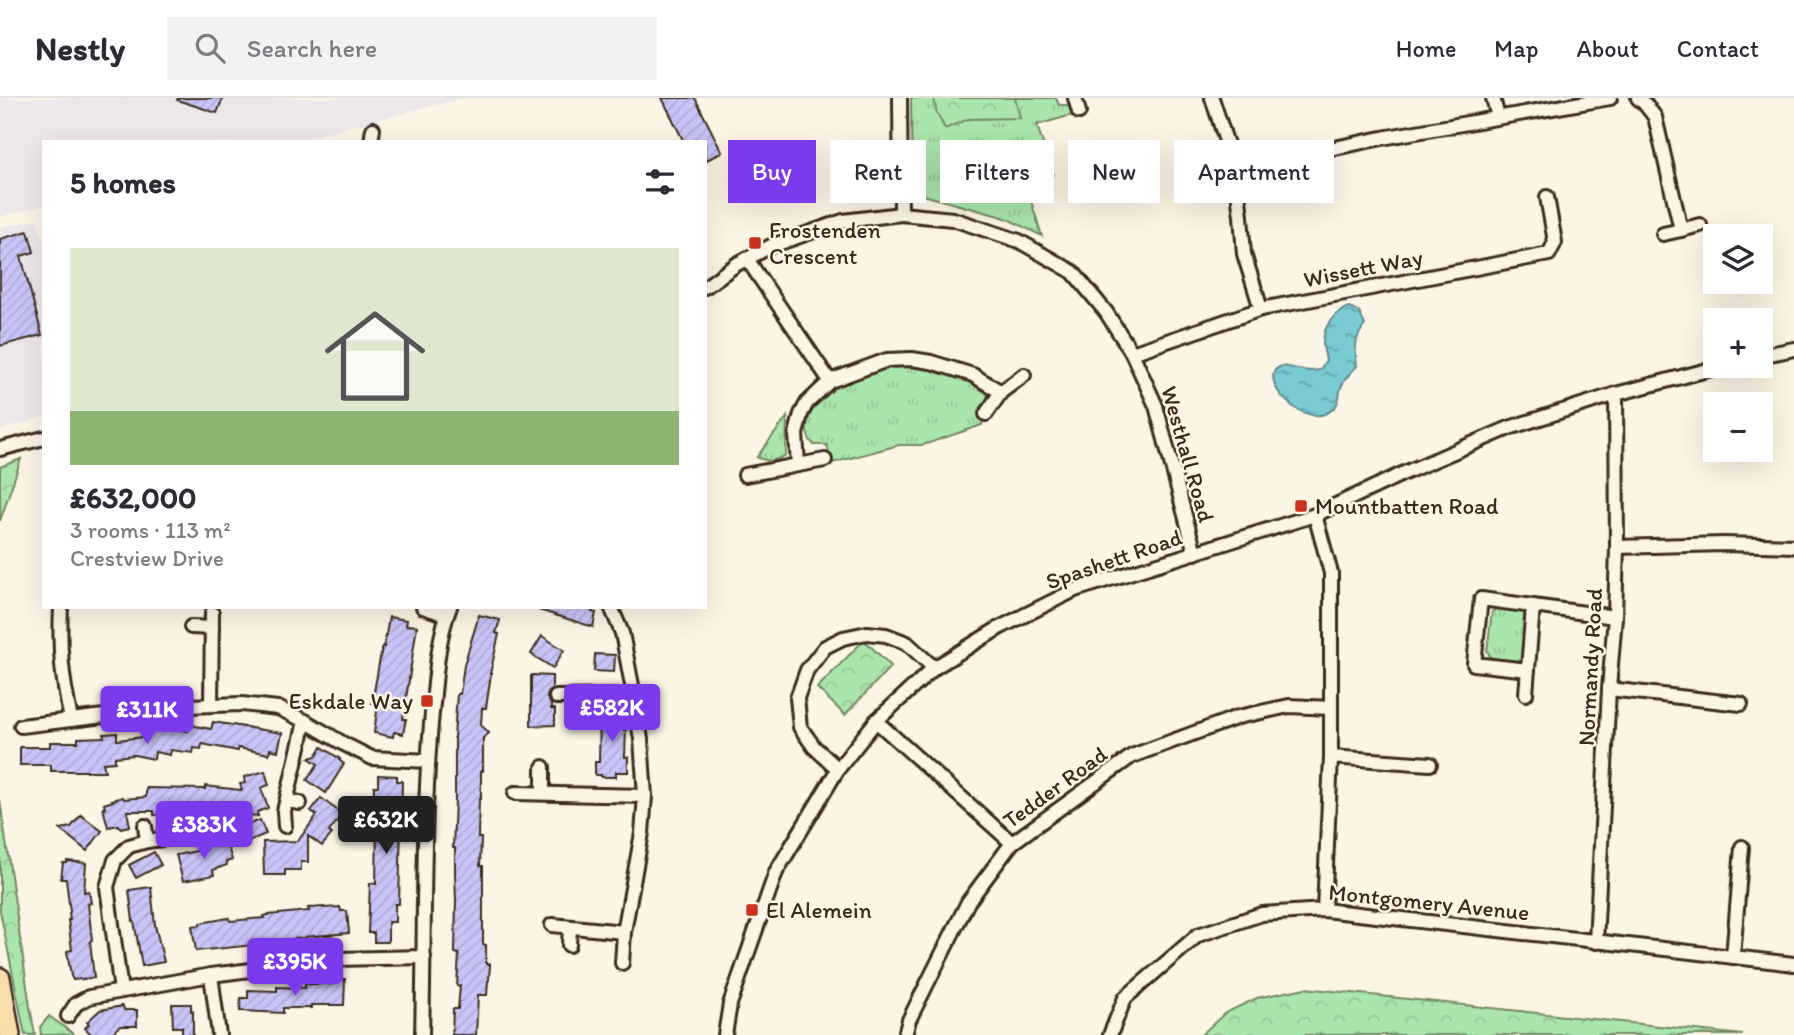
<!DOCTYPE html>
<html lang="en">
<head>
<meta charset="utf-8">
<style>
	body { margin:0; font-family:Itim,sans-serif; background:#f2f2f3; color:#2b2b33; height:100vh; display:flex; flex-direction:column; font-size:26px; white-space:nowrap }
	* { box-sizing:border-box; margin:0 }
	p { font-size:23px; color:#7c7c81 }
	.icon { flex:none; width:38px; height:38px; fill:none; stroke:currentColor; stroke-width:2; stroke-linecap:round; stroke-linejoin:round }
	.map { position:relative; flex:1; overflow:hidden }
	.panel { position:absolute; left:42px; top:42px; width:665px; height:469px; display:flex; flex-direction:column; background:#fff; border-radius:0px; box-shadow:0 7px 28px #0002 }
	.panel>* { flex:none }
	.top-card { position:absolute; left:728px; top:42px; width:665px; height:63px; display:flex; gap:14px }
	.controls { position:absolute; left:1703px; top:126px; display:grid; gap:14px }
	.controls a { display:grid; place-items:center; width:70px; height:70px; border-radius:0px; background:#fff; box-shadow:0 7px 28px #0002; font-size:35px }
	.price { position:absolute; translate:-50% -60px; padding:0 16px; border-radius:7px; background:#7c3aed; color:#fff; font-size:23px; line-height:46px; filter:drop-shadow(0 2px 4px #0008) }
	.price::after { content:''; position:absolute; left:50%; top:42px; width:21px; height:16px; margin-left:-10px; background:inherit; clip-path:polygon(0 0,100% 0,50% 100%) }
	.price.active { background:#222; color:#fff }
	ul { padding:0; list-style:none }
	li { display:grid; align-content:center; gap:14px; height:371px; padding:0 28px }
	li span { display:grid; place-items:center; height:217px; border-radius:0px; color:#555 }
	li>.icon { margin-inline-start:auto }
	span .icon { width:126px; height:126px; fill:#fffc; stroke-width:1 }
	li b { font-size:30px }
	h2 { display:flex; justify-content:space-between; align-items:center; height:84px; padding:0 28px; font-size:30px }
	.tag { padding:0 24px; border-radius:0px; background:#fff; box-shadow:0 7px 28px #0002; font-size:24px; line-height:63px }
	.tag.active { background:#7c3aed; color:#fff }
	header { display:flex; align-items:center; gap:42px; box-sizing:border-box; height:98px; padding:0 35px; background:#fff; border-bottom:2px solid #e1e1e2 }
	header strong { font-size:33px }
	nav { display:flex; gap:38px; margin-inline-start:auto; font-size:24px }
	.search { width:490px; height:63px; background:#f2f2f3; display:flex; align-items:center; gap:18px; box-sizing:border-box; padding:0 24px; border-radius:0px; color:#7c7c81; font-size:26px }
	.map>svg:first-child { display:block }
	.built { fill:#ede7eb }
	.grass { fill:url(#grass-tufts); stroke:#728864; stroke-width:2 }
	.forest { fill:url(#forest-crowns); stroke:#728864; stroke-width:2 }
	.water { fill:url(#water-ripples); stroke:#618a8b; stroke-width:2 }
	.building { fill:url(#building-hatch); stroke:#3b2a1e; stroke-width:2 }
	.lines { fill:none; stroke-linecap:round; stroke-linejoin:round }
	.minor-casing { stroke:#3b2a1e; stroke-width:18 }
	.trunk-casing { stroke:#3b2a1e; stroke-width:24 }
	.minor { stroke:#fcf5e5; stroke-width:12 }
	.trunk { stroke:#f9deab; stroke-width:19 }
	.poi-dot { fill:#c8321e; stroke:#fcf5e5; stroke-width:2.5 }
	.labels { text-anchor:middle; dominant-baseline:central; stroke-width:5; stroke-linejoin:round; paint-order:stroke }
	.poi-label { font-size:23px; fill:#3b2a1e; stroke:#fcf5e5; text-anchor:start }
	.street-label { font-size:23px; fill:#3b2a1e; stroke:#fcf5e5 }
</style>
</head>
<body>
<header>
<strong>Nestly</strong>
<div class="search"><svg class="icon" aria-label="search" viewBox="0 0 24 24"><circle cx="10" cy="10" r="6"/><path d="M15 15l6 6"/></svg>Search here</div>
<nav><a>Home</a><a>Map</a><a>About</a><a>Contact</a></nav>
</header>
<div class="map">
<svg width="1794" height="937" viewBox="0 0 1794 937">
	<defs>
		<pattern id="grass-tufts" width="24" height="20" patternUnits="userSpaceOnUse" patternTransform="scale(1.75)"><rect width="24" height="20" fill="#aae5ab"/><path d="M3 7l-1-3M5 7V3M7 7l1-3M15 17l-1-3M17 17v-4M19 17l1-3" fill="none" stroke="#93c593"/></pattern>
		<pattern id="forest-crowns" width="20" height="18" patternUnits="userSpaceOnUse" patternTransform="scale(1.75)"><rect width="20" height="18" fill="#aae5ab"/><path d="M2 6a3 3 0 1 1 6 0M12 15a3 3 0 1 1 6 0" fill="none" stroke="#93c593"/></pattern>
		<pattern id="water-ripples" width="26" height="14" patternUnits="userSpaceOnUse" patternTransform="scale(1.75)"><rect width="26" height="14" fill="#7acad4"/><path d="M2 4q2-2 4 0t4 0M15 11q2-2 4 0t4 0" fill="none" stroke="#65a4ab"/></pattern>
		<pattern id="building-hatch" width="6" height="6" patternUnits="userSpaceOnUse" patternTransform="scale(1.75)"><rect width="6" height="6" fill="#c9c5f8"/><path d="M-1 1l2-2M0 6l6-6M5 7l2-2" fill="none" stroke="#aea9d4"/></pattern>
	</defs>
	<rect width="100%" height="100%" fill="#fcf5e5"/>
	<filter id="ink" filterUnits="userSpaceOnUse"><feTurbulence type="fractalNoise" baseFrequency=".0143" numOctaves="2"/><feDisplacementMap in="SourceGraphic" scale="14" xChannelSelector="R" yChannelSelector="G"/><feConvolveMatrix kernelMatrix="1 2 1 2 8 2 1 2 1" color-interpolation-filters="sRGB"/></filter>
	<g filter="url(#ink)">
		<g class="built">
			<path d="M0 0H463L289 44H44V107L0 119Z"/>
			<path d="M37 122 44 146V319L0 332V129Z"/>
		</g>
		<g class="grass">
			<path d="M911 0H1056L1059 7H1070L1072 17 1037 27 1053 77 1026 87 1042 138 1006 120 916 95 912 92Z"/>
			<path d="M912 264 958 275 986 291 988 302 984 311 982 327 923 347H899L832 365 827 347H814C795 327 818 301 835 289 843 282 869 271 879 268 889 265 901 265 912 264Z"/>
			<path d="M787 319 786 357C775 363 769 365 757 359Z"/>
			<path d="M1498 509 1525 512 1529 520 1526 561 1522 564 1492 561 1487 553 1492 514Z"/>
		</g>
		<g class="forest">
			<path d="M934 0H1015L1020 20 968 21 945 31 936 13Z"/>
			<path d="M21 361 0 423V369Z"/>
			<path d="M864 542 891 568 845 617 817 590Z"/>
			<path d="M0 702 30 909 35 937H25L0 813Z"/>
			<path d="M1305 890 1743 937H1201L1225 915 1257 900Z"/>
			<path d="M49 918 75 937H41L40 929Z"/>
		</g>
		<path class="water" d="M1349 209 1359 214 1365 227C1354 241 1355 251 1357 268 1352 273 1346 279 1343 285 1338 293 1341 304 1334 310 1306 338 1252 277 1282 268L1309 273 1320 272 1326 262C1325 257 1323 250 1323 245 1323 229 1334 214 1349 209Z"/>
		<g class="building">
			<path d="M178 0H223L217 15 177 2Z"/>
			<path d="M662 0H695L722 54 705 63V44H684Z"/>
			<path d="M28 133 34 154 21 158 42 237 0 248V141Z"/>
			<path d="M540 509H593L592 514 596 515 593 529 539 512Z"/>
			<path d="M479 517 500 522 496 535 499 536 490 576H491L486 610H482L481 627 489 635 483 640V673H481V701H479L478 740H481L480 768H483V846L486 847V866H490L489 882 488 883 487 897H478L476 937H452L453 911H458L460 888H457L459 856 455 855 456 802 455 776V750H453L455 702V639H454L457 596H460L464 567Z"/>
			<path d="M389 519 407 522 406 527 417 528 403 621H406L403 636 394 634 393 639 374 635 378 606 372 605 382 549H384Z"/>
			<path d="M542 538 564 552 553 570 531 556Z"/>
			<path d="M595 556 615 557 614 574 594 573Z"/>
			<path d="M532 577 552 578V591L548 595 547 600 551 606V611H555V627L531 628V578Z"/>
			<path d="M605 610H624L623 632H626L625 659H628V674H616V679H601V677H595V664H599L600 611Z"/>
			<path d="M213 624 282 635 278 653 270 651 269 656 238 650V653L202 646 201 651 194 650 193 655 171 652 170 657 155 654 154 661 134 657 115 659V664L103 665 105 673H51V667H20V649H50V644H78V640L104 639V636L117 635V642L142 639 143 629 165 633 166 629 188 633 190 627 211 631Z"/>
			<path d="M322 649 340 661 339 662 344 666 326 695 307 682 318 666 309 660 316 658Z"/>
			<path d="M265 673 269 687 261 690 268 710 257 714 258 718 216 713 215 716 185 714V718L154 717V713H127L130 728 120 730 119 727 108 729 103 710H105L104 706 113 703 112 702 123 699 124 701 146 699V690L205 691V688L242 692 240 686 245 685 244 679Z"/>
			<path d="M378 677 397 678V683H402L399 806H395V824H388V844H374V835H368L370 785 376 786 377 721H373L374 688H378Z"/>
			<path d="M321 700 342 716 329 734 332 736 322 748 308 738V764H301V772H285V777H264L263 744 298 743 317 717 311 713Z"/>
			<path d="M81 717 102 733 87 753 60 731 71 729Z"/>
			<path d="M260 722 266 736 246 744 240 730Z"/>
			<path d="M217 742 219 746 226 743 232 762 226 764 227 767 213 772 214 777 183 783 176 757 206 751 205 746Z"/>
			<path d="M154 754 161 767 136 780 129 767Z"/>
			<path d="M67 763 86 765 84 794 89 793 91 805 88 806 92 842 90 843 94 880 73 882 71 878 67 853 72 852 68 822H70L69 815 70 814 66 781H61L63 765H67Z"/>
			<path d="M151 789 155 827 164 864 142 868 134 823H133L129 792Z"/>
			<path d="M324 809V810L340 809 341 813H347L349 835 305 839V840L282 842V844L196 853 192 828 200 827V825L229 820 230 823 264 820V818L268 817 309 813 308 810Z"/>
			<path d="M333 881H345L344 907H311V910H283V915L240 913 241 900H248V892L277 893V889L305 890V886H333Z"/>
			<path d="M172 906H191V913H193V937H182V929H173Z"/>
			<path d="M123 908 124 912H137V928H120L110 937H92L85 930 89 926 87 924 100 912Z"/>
		</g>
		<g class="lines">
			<g class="minor-casing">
				<g id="minor">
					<path d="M900 0 901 116"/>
					<path d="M1075 0 1079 14"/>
					<path d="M1212 0 1235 71 1241 118 1244 156 1261 211"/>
					<path d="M1493 0 1498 19"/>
					<path d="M1638 0 1645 6 1655 19 1681 132 1700 127"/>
					<path d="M371 44 373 31"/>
					<path d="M1235 71 1382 40 1610 0"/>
					<path d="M1663 136 1681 132"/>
					<path d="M747 161 830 283"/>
					<path d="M705 189 737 166 771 148 843 123 901 116 953 121 1019 143 1073 174 1106 214 1132 255 1156 308 1195 455"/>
					<path d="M1132 255 1261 211 1549 156 1555 144 1547 99"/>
					<path d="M1760 258 1794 251"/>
					<path d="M986 316 1001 294"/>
					<path d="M0 351 44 340"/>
					<path d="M798 367 825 362"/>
					<path d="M745 377 798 367 796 336 801 316 807 305 830 283 887 262 912 261 931 264 973 277 1001 294 1024 277"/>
					<path d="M1315 417 1331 475V659L1324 812"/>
					<path d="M1617 449 1724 446 1794 448"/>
					<path d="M61 509C59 550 62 581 71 621"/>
					<path d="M423 509 447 517"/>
					<path d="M611 509 622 535 634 598 641 641 645 698 642 735 624 834 622 865"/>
					<path d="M191 529 212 530"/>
					<path d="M1528 572 1474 566 1481 501 1615 519"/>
					<path d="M1609 591 1741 606"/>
					<path d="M1526 596 1533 508"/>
					<path d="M556 599 634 598"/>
					<path d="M211 607 212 515"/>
					<path d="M876 623 1012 745"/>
					<path d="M21 628 187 608 242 606 278 610 305 623 344 646 372 660 428 663"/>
					<path d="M1331 659 1430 666"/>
					<path d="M838 671 814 649 800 629 797 600 807 572 825 549 843 540 867 535 886 537 907 545 934 570"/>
					<path d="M515 695 645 698"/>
					<path d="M543 695V669"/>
					<path d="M287 703 300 705"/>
					<path d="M145 728 147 743"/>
					<path d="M285 728 284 713 305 623"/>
					<path d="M552 827 624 834"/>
					<path d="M1596 844 1609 591 1615 519 1617 449 1616 296"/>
					<path d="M569 847 570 829"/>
					<path d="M1733 859 1742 749"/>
					<path d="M211 877 219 937"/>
					<path d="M121 893 107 789 115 762 129 748 147 743 170 740"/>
					<path d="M68 918 76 906 89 899 211 877 337 861 424 859"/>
					<path d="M422 937C425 830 422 722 432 615 436 580 437 542 450 509"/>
					<path d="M725 937 730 906 776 774 838 671 876 623 934 570 999 530 1075 492 1315 417 1402 376 1509 330 1616 296 1723 268"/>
					<path d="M905 937 909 922 968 804 1012 745 1132 658 1238 619 1289 608 1331 610"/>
					<path d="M1110 937 1125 900 1198 837 1262 816 1324 812 1794 866"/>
				</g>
			</g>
			<g class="trunk-casing">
				<path id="trunk" d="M0 880 10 937"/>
			</g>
			<use href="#minor" class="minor"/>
			<use href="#trunk" class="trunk"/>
		</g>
	</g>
	<g class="poi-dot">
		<rect x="748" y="138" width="14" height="14" rx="3.5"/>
		<rect x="1294" y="401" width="14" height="14" rx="3.5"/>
		<rect x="420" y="596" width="14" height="14" rx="3.5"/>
		<rect x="745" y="805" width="14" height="14" rx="3.5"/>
	</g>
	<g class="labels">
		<g class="poi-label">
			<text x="769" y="132">Frostenden<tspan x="769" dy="26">Crescent</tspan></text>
			<text x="1315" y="408">Mountbatten Road</text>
			<text x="413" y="603" text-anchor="end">Eskdale Way</text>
			<text x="766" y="812">El Alemein</text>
		</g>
		<g class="street-label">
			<text transform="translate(1363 170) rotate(-11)">Wissett Way</text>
			<text transform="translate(1188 356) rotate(74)">Westhall Road</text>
			<text transform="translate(1114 461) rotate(-19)">Spashett Road</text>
			<text transform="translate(1590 569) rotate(-87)">Normandy Road</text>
			<text transform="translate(1055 689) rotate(-36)">Tedder Road</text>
			<text transform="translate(1429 804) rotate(6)">Montgomery Avenue</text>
		</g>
	</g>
</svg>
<div class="controls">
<a><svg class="icon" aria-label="layers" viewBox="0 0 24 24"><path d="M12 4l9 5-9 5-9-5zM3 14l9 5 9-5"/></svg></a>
<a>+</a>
<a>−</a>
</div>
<b class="price" style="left:612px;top:646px">£582K</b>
<b class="price" style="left:147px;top:648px">£311K</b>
<b class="price active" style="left:386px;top:758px">£632K</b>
<b class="price" style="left:204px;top:763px">£383K</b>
<b class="price" style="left:295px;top:900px">£395K</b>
<div class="top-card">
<a class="tag active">Buy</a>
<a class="tag">Rent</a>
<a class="tag">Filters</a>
<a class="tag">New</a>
<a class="tag">Apartment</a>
</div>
<section class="panel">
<h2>5 homes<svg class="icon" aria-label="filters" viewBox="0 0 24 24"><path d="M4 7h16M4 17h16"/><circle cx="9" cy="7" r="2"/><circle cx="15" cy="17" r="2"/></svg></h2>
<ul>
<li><span style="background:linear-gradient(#dfe7d0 75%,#8fb573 0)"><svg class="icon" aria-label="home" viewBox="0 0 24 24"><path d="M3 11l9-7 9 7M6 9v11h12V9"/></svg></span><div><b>£632,000</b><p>3 rooms · 113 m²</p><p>Crestview Drive</p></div></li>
</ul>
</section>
</div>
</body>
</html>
